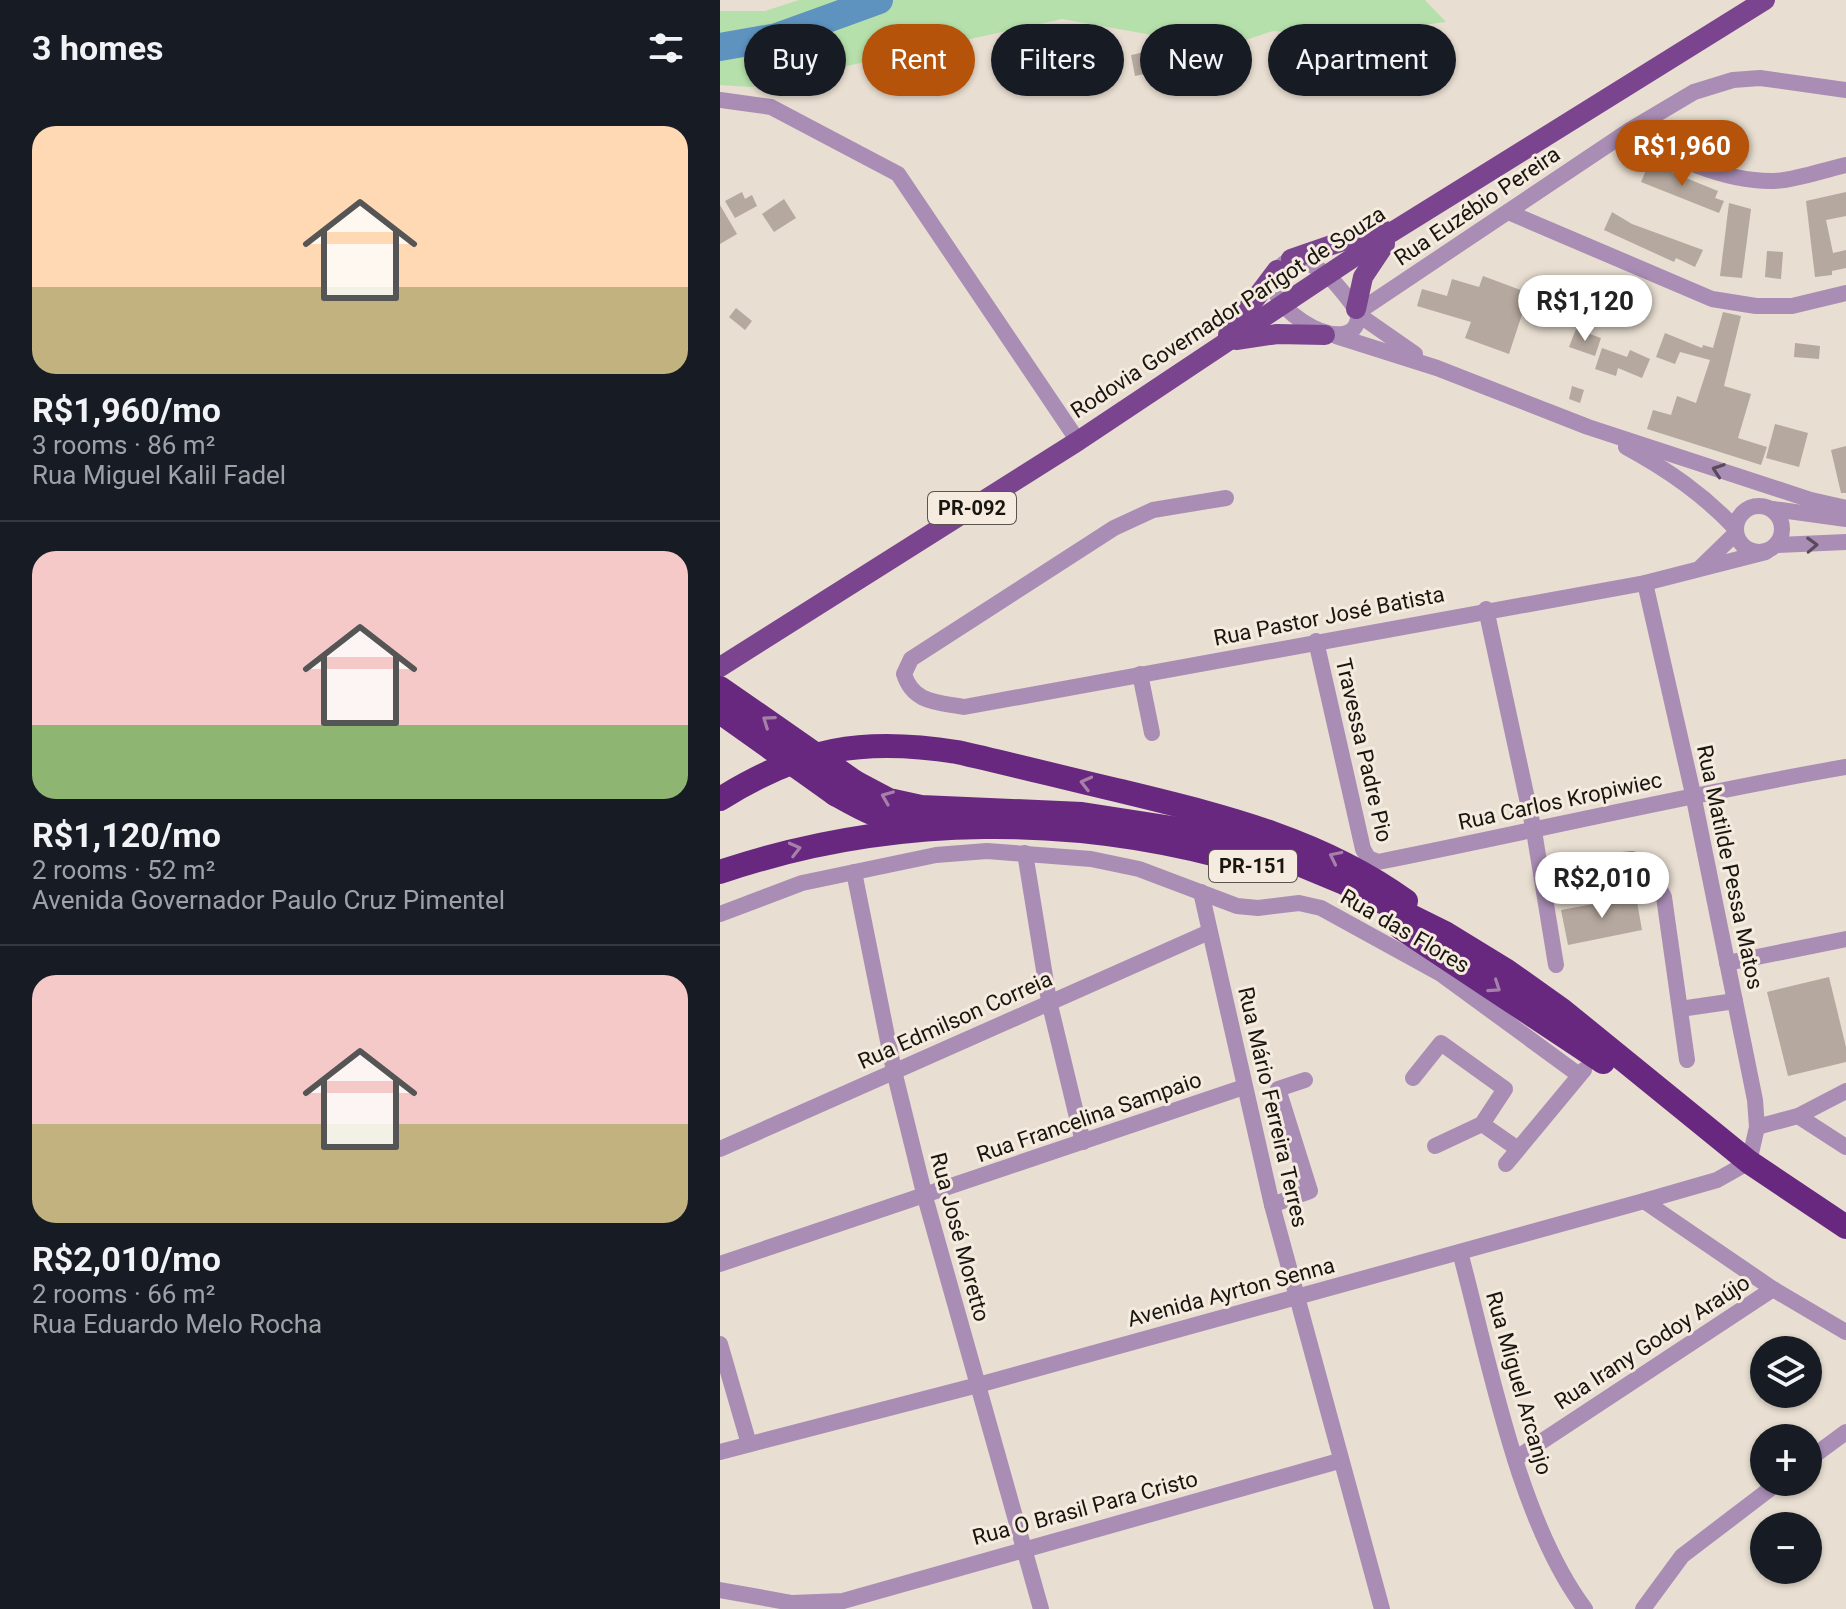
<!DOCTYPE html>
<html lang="en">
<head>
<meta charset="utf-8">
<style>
	body { margin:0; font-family:Roboto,sans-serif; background:#242831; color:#f1f3f6; height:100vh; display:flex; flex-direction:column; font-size:30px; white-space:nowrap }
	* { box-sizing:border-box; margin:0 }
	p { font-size:26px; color:#9ea1a6 }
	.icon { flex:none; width:44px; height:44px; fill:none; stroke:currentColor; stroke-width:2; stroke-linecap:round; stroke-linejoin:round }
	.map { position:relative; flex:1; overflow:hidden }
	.side { display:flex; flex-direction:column; background:#171b24; width:720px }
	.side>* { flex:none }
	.top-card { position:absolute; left:24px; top:24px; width:760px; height:72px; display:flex; gap:16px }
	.controls { position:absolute; left:1030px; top:1336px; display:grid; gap:16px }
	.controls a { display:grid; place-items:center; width:72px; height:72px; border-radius:50%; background:#171b24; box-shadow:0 2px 6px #0004; font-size:40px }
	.price { position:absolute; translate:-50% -68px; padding:0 18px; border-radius:28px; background:#fff; color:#222; font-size:26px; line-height:52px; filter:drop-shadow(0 2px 4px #0008) }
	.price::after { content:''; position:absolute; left:50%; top:48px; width:24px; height:18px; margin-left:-12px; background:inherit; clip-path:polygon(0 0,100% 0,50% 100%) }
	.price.active { background:#b45309; color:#fff }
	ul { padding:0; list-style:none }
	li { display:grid; align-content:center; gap:16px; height:424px; padding:0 32px }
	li+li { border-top:2px solid #363941 }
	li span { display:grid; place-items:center; height:248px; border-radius:24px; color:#555 }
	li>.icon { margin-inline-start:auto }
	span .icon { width:144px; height:144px; fill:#fffc; stroke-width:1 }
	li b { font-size:34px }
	h2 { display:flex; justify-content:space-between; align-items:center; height:96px; padding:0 32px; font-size:34px }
	.pill { padding:0 28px; border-radius:36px; background:#171b24; box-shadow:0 2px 6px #0004; font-size:28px; line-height:72px }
	.pill.active { background:#b45309; color:#fff }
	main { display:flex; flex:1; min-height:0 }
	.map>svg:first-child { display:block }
	.green { fill:#b5e0ab }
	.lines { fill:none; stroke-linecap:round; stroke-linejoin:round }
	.river { stroke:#5e92bf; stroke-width:28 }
	.building { fill:#b5a89e }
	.minor { stroke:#a98db5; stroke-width:16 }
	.major { stroke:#7a458e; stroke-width:20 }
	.highway { stroke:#68287f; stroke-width:24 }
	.highway-bridge { stroke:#68287f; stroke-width:24 }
	.oneway { stroke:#5a4b5b }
	.oneway2 { stroke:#a780aa }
	.labels { text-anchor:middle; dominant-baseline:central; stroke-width:6; stroke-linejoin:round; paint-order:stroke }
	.shield { fill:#f5ebde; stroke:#5b554e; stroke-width:2 }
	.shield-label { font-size:20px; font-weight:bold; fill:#191511 }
	.street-label { font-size:22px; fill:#191511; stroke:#f5ebde }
</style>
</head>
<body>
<main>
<section class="side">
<h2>3 homes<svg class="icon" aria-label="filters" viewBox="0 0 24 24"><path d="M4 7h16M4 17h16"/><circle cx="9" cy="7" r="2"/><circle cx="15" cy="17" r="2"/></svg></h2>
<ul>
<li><span style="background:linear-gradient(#ffd9b3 65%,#c2b280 0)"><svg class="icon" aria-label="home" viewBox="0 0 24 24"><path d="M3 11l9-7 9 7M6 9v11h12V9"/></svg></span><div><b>R$1,960/mo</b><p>3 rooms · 86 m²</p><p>Rua Miguel Kalil Fadel</p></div></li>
<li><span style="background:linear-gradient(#f6c9c9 70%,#8fb573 0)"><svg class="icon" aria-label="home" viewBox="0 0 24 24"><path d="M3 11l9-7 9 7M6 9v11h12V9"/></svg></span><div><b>R$1,120/mo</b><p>2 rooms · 52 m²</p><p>Avenida Governador Paulo Cruz Pimentel</p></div></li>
<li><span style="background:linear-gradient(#f6c9c9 60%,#c2b280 0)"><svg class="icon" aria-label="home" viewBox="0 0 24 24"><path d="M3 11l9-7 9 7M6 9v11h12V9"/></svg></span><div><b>R$2,010/mo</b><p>2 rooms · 66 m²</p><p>Rua Eduardo Melo Rocha</p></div></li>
</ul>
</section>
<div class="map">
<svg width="1126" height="1609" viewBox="0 0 1126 1609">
	<rect width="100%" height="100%" fill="#e8ded1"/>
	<path class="green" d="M79 0H705L726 22 626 35 553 31 462 61 449 38 342 19 31 87 0 85V11H45Z"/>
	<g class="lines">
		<path class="river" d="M0 47 57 37 159 0"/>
	</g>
	<g class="building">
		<path d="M434 50 438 71 415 76 411 55Z"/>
		<path d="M929 163 998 191 995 198 1004 201 999 213 921 182Z"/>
		<path d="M22 192 25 199 32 195 37 206 15 218 5 201Z"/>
		<path d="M1126 192V216L1106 220 1113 253 1126 250V268L1112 271V275L1095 277 1086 201Z"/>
		<path d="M64 199 76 218 54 232 42 214Z"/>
		<path d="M1009 203 1031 209 1022 278 1000 276Z"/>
		<path d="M0 205 17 234 0 244Z"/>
		<path d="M892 212 912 224 983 250 975 267 956 258 954 262 884 230Z"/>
		<path d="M1047 251 1063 252 1061 279 1045 277Z"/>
		<path d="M763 276 809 293 789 354 745 338 751 322 697 306 702 289 727 296 732 279 759 287Z"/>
		<path d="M833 296 855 304 848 323 826 315Z"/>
		<path d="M16 308 32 321 25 330 9 317Z"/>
		<path d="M1003 312 1021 316 1004 386 1031 394 1018 438 1047 447 1041 465 927 429 933 410 951 415 957 396 976 403 990 360 960 352 955 364 936 357 945 333 982 348 983 345 993 348Z"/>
		<path d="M856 329 881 338 875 356 849 347Z"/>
		<path d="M1075 343 1100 346 1099 359 1074 357Z"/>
		<path d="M882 348 907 357 910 350 930 359 922 378 898 368 896 376 875 369Z"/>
		<path d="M852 386 864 390 860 403 849 399Z"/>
		<path d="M1055 424 1088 433 1079 467 1046 458Z"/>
		<path d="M1126 446V493H1121L1111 450Z"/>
		<path d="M916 896 922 930 848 945 841 910Z"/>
		<path d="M1109 977 1126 1047V1062L1068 1076 1047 992Z"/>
	</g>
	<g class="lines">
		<g class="minor">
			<path d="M0 100 51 107 178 174 358 441"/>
			<path d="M910 130C949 157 1005 182 1054 181 1077 180 1103 170 1126 165"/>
			<path d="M788 212 992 299 1036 306H1072L1126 293"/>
			<path d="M571 259C603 262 620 288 638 312 642 373 507 293 571 259Z"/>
			<path d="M638 312 910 130 974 92 1013 80 1040 78 1126 90"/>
			<path d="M639 315 695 354"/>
			<path d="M616 336 717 368 868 427 1091 500 1126 508"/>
			<path d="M906 447C948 470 983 494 1016 529"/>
			<path d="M506 498 433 510 394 528 191 659 184 674C193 703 217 702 244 707L925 583 1046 552"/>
			<circle cx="1039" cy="529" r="23"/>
			<path d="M1053 509 1126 519"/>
			<path d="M1057 545 1126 542"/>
			<path d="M981 567 1016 533"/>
			<path d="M766 609 814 831 836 965"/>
			<path d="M596 641 643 849 648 858 658 862C814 831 969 794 1126 767"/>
			<path d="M420 674 432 733"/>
			<path d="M305 853 329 1001 363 1142"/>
			<path d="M856 865 912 859 929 869 944 897 967 1060"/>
			<path d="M134 872 174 1071 205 1197 321 1609"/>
			<path d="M481 892 552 1205 662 1609"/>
			<path d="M0 914 82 883 216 855 267 851 371 859 419 869 517 906 538 908 579 903 601 908 721 974 859 1075"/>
			<path d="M1007 963 1126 939"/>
			<path d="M960 1009 1015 1001"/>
			<path d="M693 1078 721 1043 785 1089 762 1124 715 1146"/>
			<path d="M1078 1116 1126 1147"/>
			<path d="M762 1124 798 1149"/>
			<path d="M1037 1127 1078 1116 1126 1091"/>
			<path d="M0 1149 489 932"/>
			<path d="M786 1164 864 1070"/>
			<path d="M924 1201 1053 1289 1126 1332"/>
			<path d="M552 1205 590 1191 558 1089 585 1080"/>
			<path d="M740 1252C769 1360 798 1520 865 1609"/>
			<path d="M0 1264 524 1087"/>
			<path d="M0 1344 29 1444"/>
			<path d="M0 1452 258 1385 924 1201 997 1180 1029 1162 1037 1127 1035 1100 973 794 925 583"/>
			<path d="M795 1459 1053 1289"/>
			<path d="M1088 1460 1126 1432"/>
			<path d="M0 1590 72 1603 123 1601 619 1461"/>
			<path d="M923 1609 962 1556 1059 1482"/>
		</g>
		<g class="major">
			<path d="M571 259 629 239 666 231"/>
			<path d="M636 309 643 277 665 244"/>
			<path d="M508 335 557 270"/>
			<path d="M516 340 557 334 605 335"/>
			<path d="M0 667 358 441 664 237 1045 0"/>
		</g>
		<g class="highway">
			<path d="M135 782 169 800 201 807 362 814 478 832 559 856 624 883 725 933 787 971 842 1010 1029 1162 1126 1227"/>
			<path d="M115 794C140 808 161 821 191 822"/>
			<path d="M0 799C82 748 142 737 237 752 295 765 352 780 409 793 508 817 603 841 686 901"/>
			<path d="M0 872C171 814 356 813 529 864"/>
			<path d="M681 928 883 1062"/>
		</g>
		<g class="highway-bridge">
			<path d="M0 688 135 782"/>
			<path d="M0 712 115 794"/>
		</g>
	</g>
	<defs><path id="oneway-chevron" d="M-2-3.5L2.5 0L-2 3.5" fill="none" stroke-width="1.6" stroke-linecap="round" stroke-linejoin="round" transform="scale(2)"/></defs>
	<g class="oneway">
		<use href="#oneway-chevron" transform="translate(998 470) rotate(-161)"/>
		<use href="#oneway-chevron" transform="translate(1092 545) rotate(-2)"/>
	</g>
	<g class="oneway2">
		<use href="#oneway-chevron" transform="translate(48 721) rotate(-145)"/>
		<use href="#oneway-chevron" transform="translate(366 783) rotate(-166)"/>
		<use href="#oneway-chevron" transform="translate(167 797) rotate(-158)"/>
		<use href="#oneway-chevron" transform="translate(75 849) rotate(-14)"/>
		<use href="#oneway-chevron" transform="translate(615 857) rotate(-154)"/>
		<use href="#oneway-chevron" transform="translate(775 987) rotate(34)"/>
	</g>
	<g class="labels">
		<g class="shield">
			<rect x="208" y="492" width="88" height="32" rx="6"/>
			<rect x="489" y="850" width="88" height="32" rx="6"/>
		</g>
		<g class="shield-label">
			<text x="252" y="508">PR-092</text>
			<text x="533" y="866">PR-151</text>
		</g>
		<g class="street-label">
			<text transform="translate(757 206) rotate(-34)">Rua Euzébio Pereira</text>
			<text transform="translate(508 312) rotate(-33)">Rodovia Governador Parigot de Souza</text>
			<text transform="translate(609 616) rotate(-11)">Rua Pastor José Batista</text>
			<text transform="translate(644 750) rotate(77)">Travessa Padre Pio</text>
			<text transform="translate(840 801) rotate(-12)">Rua Carlos Kropiwiec</text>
			<text transform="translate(1010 867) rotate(78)">Rua Matilde Pessa Matos</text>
			<text transform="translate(685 931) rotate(30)">Rua das Flores</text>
			<text transform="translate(235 1020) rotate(-24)">Rua Edmilson Correia</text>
			<text transform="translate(553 1107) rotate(77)">Rua Mário Ferreira Terres</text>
			<text transform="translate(369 1117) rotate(-19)">Rua Francelina Sampaio</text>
			<text transform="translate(240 1237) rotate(75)">Rua José Moretto</text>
			<text transform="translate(511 1292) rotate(-15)">Avenida Ayrton Senna</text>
			<text transform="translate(932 1342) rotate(-33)">Rua Irany Godoy Araújo</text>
			<text transform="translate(799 1383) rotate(74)">Rua Miguel Arcanjo</text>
			<text transform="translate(365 1508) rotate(-15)">Rua O Brasil Para Cristo</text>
		</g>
	</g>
</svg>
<div class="controls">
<a><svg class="icon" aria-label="layers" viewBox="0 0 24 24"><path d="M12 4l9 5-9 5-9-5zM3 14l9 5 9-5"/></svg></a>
<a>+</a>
<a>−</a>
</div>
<b class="price active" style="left:962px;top:188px">R$1,960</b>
<b class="price" style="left:865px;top:343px">R$1,120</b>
<b class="price" style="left:882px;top:920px">R$2,010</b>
<div class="top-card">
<a class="pill">Buy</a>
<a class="pill active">Rent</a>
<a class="pill">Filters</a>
<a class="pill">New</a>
<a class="pill">Apartment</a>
</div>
</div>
</main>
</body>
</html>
